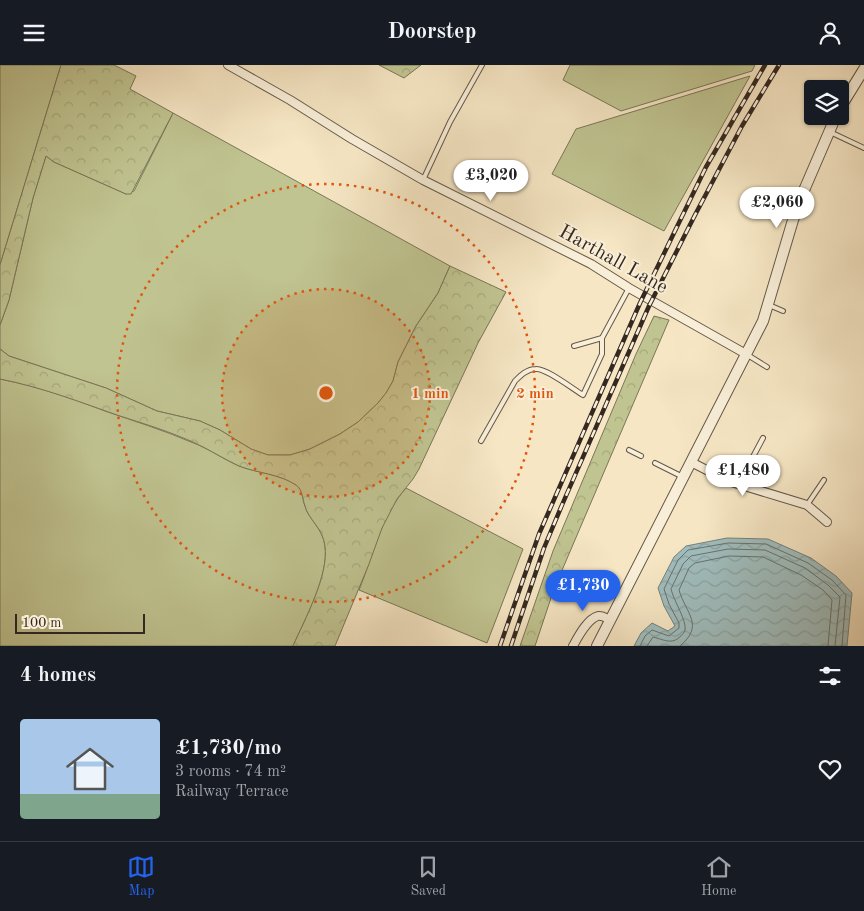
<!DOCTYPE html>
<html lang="en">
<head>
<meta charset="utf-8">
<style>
	body { margin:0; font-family:"Old Standard TT",serif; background:#242831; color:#f1f3f6; height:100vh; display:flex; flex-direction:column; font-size:19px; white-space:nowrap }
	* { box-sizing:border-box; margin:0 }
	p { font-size:16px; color:#9ea1a6 }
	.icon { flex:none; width:28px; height:28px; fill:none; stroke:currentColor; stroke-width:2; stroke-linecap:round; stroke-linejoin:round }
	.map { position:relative; height:581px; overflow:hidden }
	.details { display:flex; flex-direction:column; background:#171b24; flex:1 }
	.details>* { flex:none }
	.tools { position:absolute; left:804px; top:15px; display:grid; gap:10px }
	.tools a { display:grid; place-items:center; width:45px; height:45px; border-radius:5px; background:#171b24; box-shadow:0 1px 4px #0004; font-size:25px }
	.scale { position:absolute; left:15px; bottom:12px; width:130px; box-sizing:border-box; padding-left:5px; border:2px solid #342820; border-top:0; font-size:14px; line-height:18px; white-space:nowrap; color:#342820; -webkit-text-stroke:4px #f9efd9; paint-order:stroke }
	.price { position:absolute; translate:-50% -42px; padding:0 11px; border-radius:18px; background:#fff; color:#222; font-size:16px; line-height:32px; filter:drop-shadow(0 1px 2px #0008) }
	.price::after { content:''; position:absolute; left:50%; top:30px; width:15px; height:11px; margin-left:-8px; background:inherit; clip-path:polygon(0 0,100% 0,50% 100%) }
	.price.current { background:#2563eb; color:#fff }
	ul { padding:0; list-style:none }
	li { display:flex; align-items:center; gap:15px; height:125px; padding:0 20px }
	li+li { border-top:1px solid #363941 }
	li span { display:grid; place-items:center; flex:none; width:140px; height:100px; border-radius:5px; color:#555 }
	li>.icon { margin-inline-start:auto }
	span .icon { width:60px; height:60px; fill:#fffc; stroke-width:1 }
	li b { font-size:21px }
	h2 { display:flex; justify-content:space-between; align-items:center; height:60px; padding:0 20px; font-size:21px }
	header { display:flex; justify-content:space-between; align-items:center; height:65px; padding:0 20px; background:#171b24; font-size:22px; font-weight:700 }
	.menu { display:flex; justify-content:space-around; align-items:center; height:70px; border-top:1px solid #363941; background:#171b24; font-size:14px; color:#9ea1a6 }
	.menu a { display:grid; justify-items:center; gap:2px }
	.menu .current { color:#2563eb }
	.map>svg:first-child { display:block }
	.green { fill:#c0c491; stroke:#7a7658 }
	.forest { fill:url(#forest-crowns); stroke:#7a7658 }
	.water { fill:url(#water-waves); stroke:#75817e }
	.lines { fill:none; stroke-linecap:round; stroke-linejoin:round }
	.shore { stroke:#6a726e; stroke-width:1 }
	.service-casing { stroke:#645849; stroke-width:6 }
	.minor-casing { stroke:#645849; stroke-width:10 }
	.tertiary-casing { stroke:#645849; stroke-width:12 }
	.service { stroke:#f9efd9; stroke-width:4 }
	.minor { stroke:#f9efd9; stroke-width:8 }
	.tertiary { stroke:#f9efd9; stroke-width:10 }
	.rail-casing { stroke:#342820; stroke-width:4.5 }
	.rail { stroke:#f9efd9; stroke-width:2.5; stroke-dasharray:8; stroke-linecap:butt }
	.ring { fill:none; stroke:#df570d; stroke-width:2.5; stroke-dasharray:2.5 5 }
	.labels { text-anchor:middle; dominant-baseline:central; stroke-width:4; stroke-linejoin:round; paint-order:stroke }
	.street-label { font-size:20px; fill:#342820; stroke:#f9efd9 }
	.centre { fill:#df570d; stroke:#f9efd9; stroke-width:2.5 }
	.ring-label { font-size:15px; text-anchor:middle; font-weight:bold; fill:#df570d; stroke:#f9efd9; stroke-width:4; stroke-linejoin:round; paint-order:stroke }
</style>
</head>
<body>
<header><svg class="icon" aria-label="menu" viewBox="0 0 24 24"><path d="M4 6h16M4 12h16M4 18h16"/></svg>Doorstep<svg class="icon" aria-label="person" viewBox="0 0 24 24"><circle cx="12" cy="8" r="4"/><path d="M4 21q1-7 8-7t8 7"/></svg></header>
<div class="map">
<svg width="864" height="581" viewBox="0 0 864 581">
	<defs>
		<pattern id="forest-crowns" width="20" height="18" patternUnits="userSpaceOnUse" patternTransform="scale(1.25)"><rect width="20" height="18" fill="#c0c491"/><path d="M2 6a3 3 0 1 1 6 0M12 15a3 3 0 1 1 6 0" fill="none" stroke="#a6a87d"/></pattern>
		<pattern id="water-waves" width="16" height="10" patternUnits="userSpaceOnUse" patternTransform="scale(1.25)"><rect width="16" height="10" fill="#a0bdbd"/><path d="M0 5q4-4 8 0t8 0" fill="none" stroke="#8aa2a2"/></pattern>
	</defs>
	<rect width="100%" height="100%" fill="#f6e6c4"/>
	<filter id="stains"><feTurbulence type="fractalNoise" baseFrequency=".004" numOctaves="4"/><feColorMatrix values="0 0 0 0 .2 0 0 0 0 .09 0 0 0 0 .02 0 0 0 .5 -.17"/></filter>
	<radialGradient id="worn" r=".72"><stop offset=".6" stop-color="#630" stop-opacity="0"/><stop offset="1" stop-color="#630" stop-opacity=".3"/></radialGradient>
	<g class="green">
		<path d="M0 0H61L0 200Z"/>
		<path d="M570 0H755L752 6 621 46 563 15Z"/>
		<path d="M750 11 664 166 552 109 576 64Z"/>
		<path d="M173 48 450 201 438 228 416 261 398 297 393 316 386 328 378 338 358 357 340 369 310 384 290 390H268L251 384 220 365 200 356 157 346 106 323 9 291 0 284V260L9 235 33 133 46 91 54 97 126 129 134 126Z"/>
		<path d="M0 314C36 321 71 333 105 346 134 356 163 365 191 377 208 383 223 394 239 401 257 408 280 409 296 420 303 425 302 433 305 441 308 454 323 463 325 481 329 510 305 554 293 581H0Z"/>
		<path d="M406 423 523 484 487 578 359 525C373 491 381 451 406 423Z"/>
	</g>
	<g class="forest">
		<path d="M61 0H114L136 11 130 24 173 48 131 129H126L54 97 46 91 33 133 9 235 0 260V200Z"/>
		<path d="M379 0H421L404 13Z"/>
		<path d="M450 201 506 227 478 278 419 404 413 414 397 434 382 463 369 499 335 581H293C305 554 329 510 325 481 323 463 308 454 305 441 302 433 303 425 296 420 280 409 257 408 239 401 224 394 210 385 195 378 171 367 145 359 120 351 80 337 41 322 0 314V284L9 291 106 323 157 346 200 356 220 365 251 384 268 390H290L310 384 340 369 358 357 378 338 386 328 393 316 398 297 416 261 438 228Z"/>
		<path d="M654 251 669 255 554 524 535 581H520L553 486 636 289Z"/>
	</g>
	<path class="water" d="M727 473 768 474 811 493 836 511 852 528 847 581H634L641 568 652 558 668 566 675 561 664 541 658 523 674 492 686 481Z"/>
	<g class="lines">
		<g class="shore">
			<path d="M640 581 645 571 652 565 669 571 679 563V558L669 539 664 524 678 495 688 485 728 478 766 479 808 498 832 515 846 530 842 581"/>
			<path d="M647 581 653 572C668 576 674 581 685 566 687 555 674 537 671 524L683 499 691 491 728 484 765 485 805 503 828 520 840 532 835 581"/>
			<path d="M680 581C705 560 686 549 679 525L689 503 695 498 729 491 763 492 801 510 823 525 832 535 828 581"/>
		</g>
		<g class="service-casing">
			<g id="service">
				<path d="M830 67 864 83"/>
				<path d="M423 115 450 57 482 0"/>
				<path d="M769 240 783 246"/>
				<path d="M574 281 602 273 629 223"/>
				<path d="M746 289 767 302"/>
				<path d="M481 376 515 316C521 310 527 304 536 304 546 303 573 324 583 330L602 289V273"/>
				<path d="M629 385 641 391"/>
				<path d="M655 398 683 412"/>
				<path d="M739 418 763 373"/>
				<path d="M807 440 824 415"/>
			</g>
		</g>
		<g class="minor-casing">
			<g id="minor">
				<path d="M228 0 290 35 352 74 423 115 591 199 629 223 746 289"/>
				<path d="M691 397 728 416 807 440 827 457"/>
				<path d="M573 581C578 572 587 554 598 551 602 550 606 553 610 555"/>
			</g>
		</g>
		<g class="tertiary-casing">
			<g id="tertiary">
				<path d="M840 43 864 4"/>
				<path d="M597 581 763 256 793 155 802 130 836 51"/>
			</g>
		</g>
		<use href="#service" class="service"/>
		<use href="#minor" class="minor"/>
		<use href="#tertiary" class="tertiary"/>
		<g class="rail-casing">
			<g id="rail">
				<path d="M500 581 539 469 640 238 706 102 765 0"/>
				<path d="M511 581 544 483 562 440 649 241 695 150 742 61 779 0"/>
			</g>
		</g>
		<use href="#rail" class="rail"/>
	</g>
	<circle cx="326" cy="328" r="104" fill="#df570d" fill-opacity=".12"/>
	<g class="ring">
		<circle cx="326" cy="328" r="104"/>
		<circle cx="326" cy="328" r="209"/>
	</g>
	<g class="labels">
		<g class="street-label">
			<text transform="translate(613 195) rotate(29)">Harthall Lane</text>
		</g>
	</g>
	<circle cx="326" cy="328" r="8" class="centre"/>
	<g class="ring-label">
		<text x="430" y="333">1 min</text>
		<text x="535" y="333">2 min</text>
	</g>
	<rect width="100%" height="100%" filter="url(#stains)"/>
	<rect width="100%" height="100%" fill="url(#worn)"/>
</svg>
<div class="tools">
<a><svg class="icon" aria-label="layers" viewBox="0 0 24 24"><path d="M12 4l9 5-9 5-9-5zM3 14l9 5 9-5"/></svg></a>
</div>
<div class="scale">100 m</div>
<b class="price" style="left:491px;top:137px">£3,020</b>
<b class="price" style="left:777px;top:164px">£2,060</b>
<b class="price" style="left:743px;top:432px">£1,480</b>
<b class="price current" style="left:583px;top:547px">£1,730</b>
</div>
<section class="details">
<h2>4 homes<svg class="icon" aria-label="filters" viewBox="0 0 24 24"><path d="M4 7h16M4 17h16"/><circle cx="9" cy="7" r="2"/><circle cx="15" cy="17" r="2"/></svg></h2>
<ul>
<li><span style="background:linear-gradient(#a9c7e8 75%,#7fa58c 0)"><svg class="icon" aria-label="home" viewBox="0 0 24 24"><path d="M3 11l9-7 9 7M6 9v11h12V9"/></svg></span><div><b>£1,730/mo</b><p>3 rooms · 74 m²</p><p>Railway Terrace</p></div><svg class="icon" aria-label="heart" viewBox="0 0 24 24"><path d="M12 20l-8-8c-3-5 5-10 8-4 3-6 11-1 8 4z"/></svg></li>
</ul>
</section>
<nav class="menu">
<a class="current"><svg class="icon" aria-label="map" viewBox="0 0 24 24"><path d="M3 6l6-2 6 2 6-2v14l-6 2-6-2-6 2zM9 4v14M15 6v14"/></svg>Map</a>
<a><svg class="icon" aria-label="saved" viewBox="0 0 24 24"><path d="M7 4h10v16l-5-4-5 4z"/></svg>Saved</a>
<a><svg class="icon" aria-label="home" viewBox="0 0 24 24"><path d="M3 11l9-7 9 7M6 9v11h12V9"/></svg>Home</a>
</nav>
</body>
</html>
